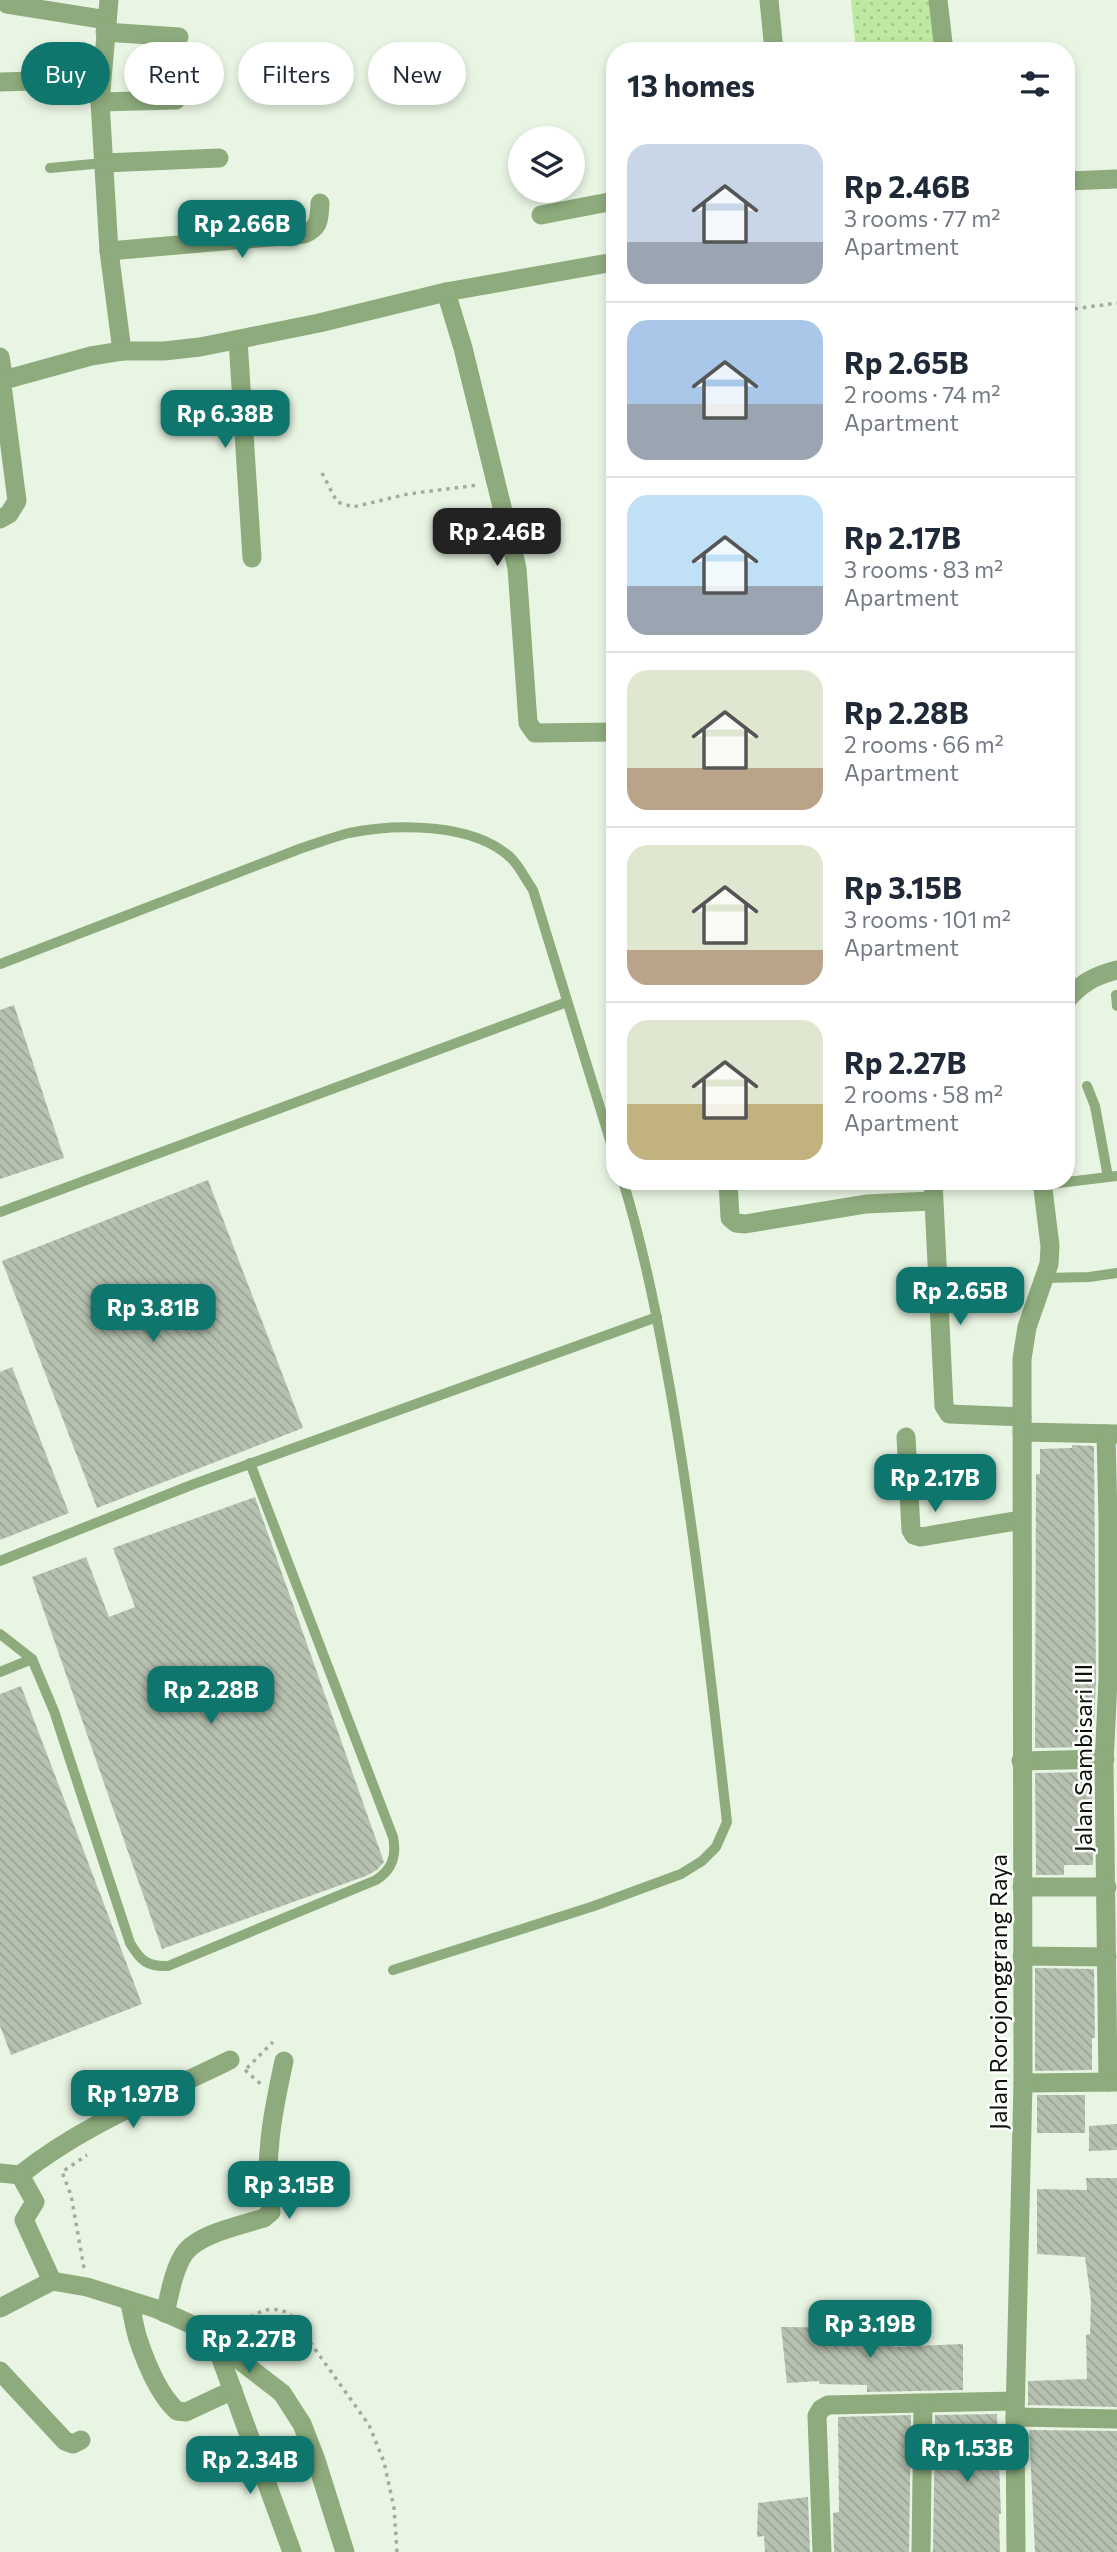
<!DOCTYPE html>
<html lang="en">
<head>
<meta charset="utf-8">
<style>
	body { margin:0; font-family:Commissioner,sans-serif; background:#f2f2f3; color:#1f2937; height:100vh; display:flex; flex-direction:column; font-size:26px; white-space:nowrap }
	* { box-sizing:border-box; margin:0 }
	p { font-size:23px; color:#747a83 }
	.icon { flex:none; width:38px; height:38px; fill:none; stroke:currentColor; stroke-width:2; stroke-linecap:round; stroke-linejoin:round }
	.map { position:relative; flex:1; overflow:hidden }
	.sheet { position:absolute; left:606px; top:42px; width:469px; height:1148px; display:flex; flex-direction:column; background:#fff; border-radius:28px; box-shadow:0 4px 10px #0003 }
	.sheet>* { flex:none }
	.hud { position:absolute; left:21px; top:42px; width:480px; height:63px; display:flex; gap:14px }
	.buttons { position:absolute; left:508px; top:126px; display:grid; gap:14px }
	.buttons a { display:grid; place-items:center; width:77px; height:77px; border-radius:50%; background:#fff; box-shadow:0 4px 10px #0003; font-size:35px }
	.price { position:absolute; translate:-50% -60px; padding:0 16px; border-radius:14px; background:#0f766e; color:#fff; font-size:23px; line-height:46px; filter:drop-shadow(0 2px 4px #0008) }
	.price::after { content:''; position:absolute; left:50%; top:42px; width:21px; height:16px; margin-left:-10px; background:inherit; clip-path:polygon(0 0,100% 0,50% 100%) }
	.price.on { background:#222; color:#fff }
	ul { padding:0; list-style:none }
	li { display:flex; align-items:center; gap:21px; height:175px; padding:0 21px }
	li+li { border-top:2px solid #e0e1e3 }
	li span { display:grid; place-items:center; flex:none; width:196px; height:140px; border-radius:21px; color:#555 }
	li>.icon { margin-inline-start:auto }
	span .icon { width:84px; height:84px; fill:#fffc; stroke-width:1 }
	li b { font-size:30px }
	h2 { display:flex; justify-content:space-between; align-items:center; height:84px; padding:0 21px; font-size:30px }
	.pill { padding:0 24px; border-radius:32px; background:#fff; box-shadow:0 4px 10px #0003; font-size:24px; line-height:63px }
	.pill.on { background:#0f766e; color:#fff }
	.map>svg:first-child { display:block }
	.green { fill:url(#green-dots) }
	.building { fill:url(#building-back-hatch) }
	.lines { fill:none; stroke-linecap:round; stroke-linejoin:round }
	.path { stroke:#a2ab9d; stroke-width:3.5; stroke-dasharray:3.5 5; stroke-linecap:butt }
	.service { stroke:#8dab7c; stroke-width:10 }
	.minor { stroke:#8dab7c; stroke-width:19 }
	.labels { text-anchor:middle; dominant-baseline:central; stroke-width:5; stroke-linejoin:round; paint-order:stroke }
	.street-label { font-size:24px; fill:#0e120c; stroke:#fcfffb }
</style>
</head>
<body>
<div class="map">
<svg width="1117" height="2552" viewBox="0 0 1117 2552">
	<defs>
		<pattern id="green-dots" width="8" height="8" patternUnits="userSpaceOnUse" patternTransform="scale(1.75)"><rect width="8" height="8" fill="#bde9a3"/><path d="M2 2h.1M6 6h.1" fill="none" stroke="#a1c78b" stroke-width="1.8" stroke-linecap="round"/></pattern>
		<pattern id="building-back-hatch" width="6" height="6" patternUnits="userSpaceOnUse" patternTransform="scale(1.75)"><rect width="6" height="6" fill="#b6c1b0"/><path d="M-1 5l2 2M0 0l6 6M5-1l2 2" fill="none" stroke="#9ba596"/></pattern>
	</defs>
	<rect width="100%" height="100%" fill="#e9f5e3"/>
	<path class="green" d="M851 0H930L935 51H856Z"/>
	<g class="building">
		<path d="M14 1005 64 1158 0 1179V1010Z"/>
		<path d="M208 1180 303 1428 97 1508 2 1261Z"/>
		<path d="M12 1367 69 1513 0 1540V1372Z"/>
		<path d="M1072 1445 1094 1446 1096 1679 1093 1747 1035 1748 1036 1474H1040V1449L1072 1448Z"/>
		<path d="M255 1497 384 1862 377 1870 366 1876 162 1949 32 1577 86 1557 109 1617 135 1607 113 1548Z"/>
		<path d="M21 1686 142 2004 11 2055 0 2026V1694Z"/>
		<path d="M1092 1772 1093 1865H1064V1875H1036L1035 1773Z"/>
		<path d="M1035 1968 1094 1969 1095 2038H1092V2070L1035 2071Z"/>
		<rect x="1037" y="2095" width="48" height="38"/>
		<path d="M1117 2124V2150L1089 2151V2126Z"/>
		<path d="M1086 2178H1117V2407L1028 2405V2381L1087 2379 1086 2335 1090 2334 1091 2300 1085 2257 1037 2254V2189L1087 2190Z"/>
		<path d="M865 2323 894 2324V2347L963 2344V2390L867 2392V2385L820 2384 819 2381 787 2383 781 2327 865 2328Z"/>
		<path d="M997 2414 1001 2514H999L1000 2552H933L935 2415Z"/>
		<path d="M911 2415 909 2552H834L833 2513 839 2512 838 2417Z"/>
		<path d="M1029 2430 1117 2431V2552H1035Z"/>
		<path d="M808 2497 810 2552H765L764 2536 757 2537 758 2503Z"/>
	</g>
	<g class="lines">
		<g class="path">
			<path d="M1066 310 1117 303"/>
			<path d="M322 473 337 502 353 507 408 494 478 485"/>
			<path d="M247 2068 273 2042"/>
			<path d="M245 2070 262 2085"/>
			<path d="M84 2268 71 2195 62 2172 87 2155"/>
			<path d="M229 2331C251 2318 265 2301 290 2314L369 2425 384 2462 394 2508 397 2552"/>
		</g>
		<g class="service">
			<path d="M50 168 104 163"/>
			<path d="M0 964 302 848C318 843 333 837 349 833 397 823 474 823 511 858 520 867 526 880 533 890L614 1153"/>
			<path d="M1116 995 1117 1006"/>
			<path d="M1087 1086 1095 1106 1108 1177"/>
			<path d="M1042 1185 1117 1176"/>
			<path d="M0 1212 567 1002"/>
			<path d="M1045 1278 1089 1277 1117 1273"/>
			<path d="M0 1561 194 1484 657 1317"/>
			<path d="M0 1634 32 1659 54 1711 130 1943C140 1960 147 1967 168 1966L376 1880C392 1870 397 1856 393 1837L250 1463"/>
			<path d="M0 1672 32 1659"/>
			<path d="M393 1970 594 1906 681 1874 702 1861 716 1847 727 1822C711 1681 696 1540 672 1400 659 1326 645 1253 623 1181"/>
		</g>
		<g class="minor">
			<path d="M4 0 7 4 107 20"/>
			<path d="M109 0 100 102 109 251 122 351"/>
			<path d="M769 0 774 51"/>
			<path d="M938 0 944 51"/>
			<path d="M105 32 179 37"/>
			<path d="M0 82 101 79"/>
			<path d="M100 102 176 100"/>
			<path d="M104 163 219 158"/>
			<path d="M1066 181 1117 179"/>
			<path d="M541 215 614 201"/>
			<path d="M109 251 304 234C320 228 319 219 320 203"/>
			<path d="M446 292 463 348 517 568 528 723 535 733 614 732"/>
			<path d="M238 340 252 558"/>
			<path d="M0 357 4 380"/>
			<path d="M0 519 9 514 17 501 2 385 4 380 91 356 122 351H164L200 347 319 323 446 292 614 262"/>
			<path d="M1066 1001C1081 983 1094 976 1117 970"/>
			<path d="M728 1181 730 1218 736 1223 745 1224 866 1204 932 1201"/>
			<path d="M933 1181 944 1406 949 1414 1022 1417"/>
			<path d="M1022 1432 1117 1434"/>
			<path d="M1106 1434 1108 1520V1679L1104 1764 1108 2082"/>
			<path d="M906 1437 911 1530 914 1535 921 1537 1021 1520"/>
			<path d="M1021 1761 1105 1759"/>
			<path d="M1022 1887H1107"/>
			<path d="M1022 1956 1107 1957"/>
			<path d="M1023 2083 1117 2082"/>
			<path d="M0 2173 20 2175C82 2125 159 2095 230 2060"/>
			<path d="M20 2175 35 2202 24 2220 52 2281"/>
			<path d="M129 2301C133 2314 134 2327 138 2339 146 2363 158 2394 177 2411L186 2412 233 2390"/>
			<path d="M0 2308 52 2281 87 2287 157 2309 195 2326 282 2393 302 2424 316 2460 345 2552"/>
			<path d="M165 2313C170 2294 173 2271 184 2254 197 2234 242 2225 264 2218L271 2212C263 2161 273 2111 284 2061"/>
			<path d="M213 2342 220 2356 292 2552"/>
			<path d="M0 2371 65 2441 73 2444 81 2440"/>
			<path d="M1015 2417 1117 2419"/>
			<path d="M822 2552 817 2416 821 2409 828 2405 1015 2401"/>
			<path d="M921 2552 923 2404"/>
			<path d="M1016 2552 1015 2417 1023 2083 1022 1359 1027 1327 1049 1264 1050 1246 1042 1181"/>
		</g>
	</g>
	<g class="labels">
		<g class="street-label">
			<text transform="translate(1082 1758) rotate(-90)">Jalan Sambisari III</text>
			<text transform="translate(997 1992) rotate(-90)">Jalan Rorojonggrang Raya</text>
		</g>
	</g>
</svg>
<div class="buttons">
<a><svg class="icon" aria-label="layers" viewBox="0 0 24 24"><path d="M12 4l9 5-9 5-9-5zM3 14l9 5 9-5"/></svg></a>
</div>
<b class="price" style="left:242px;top:260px">Rp 2.66B</b>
<b class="price" style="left:225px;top:450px">Rp 6.38B</b>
<b class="price on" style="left:497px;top:568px">Rp 2.46B</b>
<b class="price" style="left:960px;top:1327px">Rp 2.65B</b>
<b class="price" style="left:153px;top:1344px">Rp 3.81B</b>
<b class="price" style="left:935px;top:1514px">Rp 2.17B</b>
<b class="price" style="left:211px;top:1726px">Rp 2.28B</b>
<b class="price" style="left:133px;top:2130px">Rp 1.97B</b>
<b class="price" style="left:289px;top:2221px">Rp 3.15B</b>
<b class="price" style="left:870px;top:2360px">Rp 3.19B</b>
<b class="price" style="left:249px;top:2375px">Rp 2.27B</b>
<b class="price" style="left:967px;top:2484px">Rp 1.53B</b>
<b class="price" style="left:250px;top:2496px">Rp 2.34B</b>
<div class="hud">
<a class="pill on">Buy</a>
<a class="pill">Rent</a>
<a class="pill">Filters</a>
<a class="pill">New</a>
</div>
<section class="sheet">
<h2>13 homes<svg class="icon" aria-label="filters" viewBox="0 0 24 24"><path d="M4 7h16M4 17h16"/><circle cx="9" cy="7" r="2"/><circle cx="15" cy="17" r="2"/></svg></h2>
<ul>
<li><span style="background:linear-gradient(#c9d6e8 70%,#9aa5b1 0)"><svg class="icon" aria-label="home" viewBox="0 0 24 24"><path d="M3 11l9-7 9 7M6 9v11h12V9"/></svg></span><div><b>Rp 2.46B</b><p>3 rooms · 77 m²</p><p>Apartment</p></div></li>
<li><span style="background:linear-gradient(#a9c7e8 60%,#9aa5b1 0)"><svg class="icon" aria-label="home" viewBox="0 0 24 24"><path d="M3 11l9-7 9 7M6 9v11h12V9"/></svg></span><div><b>Rp 2.65B</b><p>2 rooms · 74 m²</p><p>Apartment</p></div></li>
<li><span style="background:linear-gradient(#bfe0f5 65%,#9aa5b1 0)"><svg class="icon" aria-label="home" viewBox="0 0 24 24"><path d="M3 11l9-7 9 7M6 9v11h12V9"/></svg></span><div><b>Rp 2.17B</b><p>3 rooms · 83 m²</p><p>Apartment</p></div></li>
<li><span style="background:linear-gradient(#dfe7d0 70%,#b9a48a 0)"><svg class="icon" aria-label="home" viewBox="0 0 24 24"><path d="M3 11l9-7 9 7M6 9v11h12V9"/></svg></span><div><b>Rp 2.28B</b><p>2 rooms · 66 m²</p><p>Apartment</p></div></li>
<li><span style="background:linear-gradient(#dfe7d0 75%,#b9a48a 0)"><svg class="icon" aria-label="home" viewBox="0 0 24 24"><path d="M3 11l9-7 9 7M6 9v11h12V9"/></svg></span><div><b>Rp 3.15B</b><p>3 rooms · 101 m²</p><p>Apartment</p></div></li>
<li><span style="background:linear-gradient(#dfe7d0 60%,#c2b280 0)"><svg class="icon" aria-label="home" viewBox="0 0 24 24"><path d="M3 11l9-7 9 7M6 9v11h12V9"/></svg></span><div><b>Rp 2.27B</b><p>2 rooms · 58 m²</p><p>Apartment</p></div></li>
</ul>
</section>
</div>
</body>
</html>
